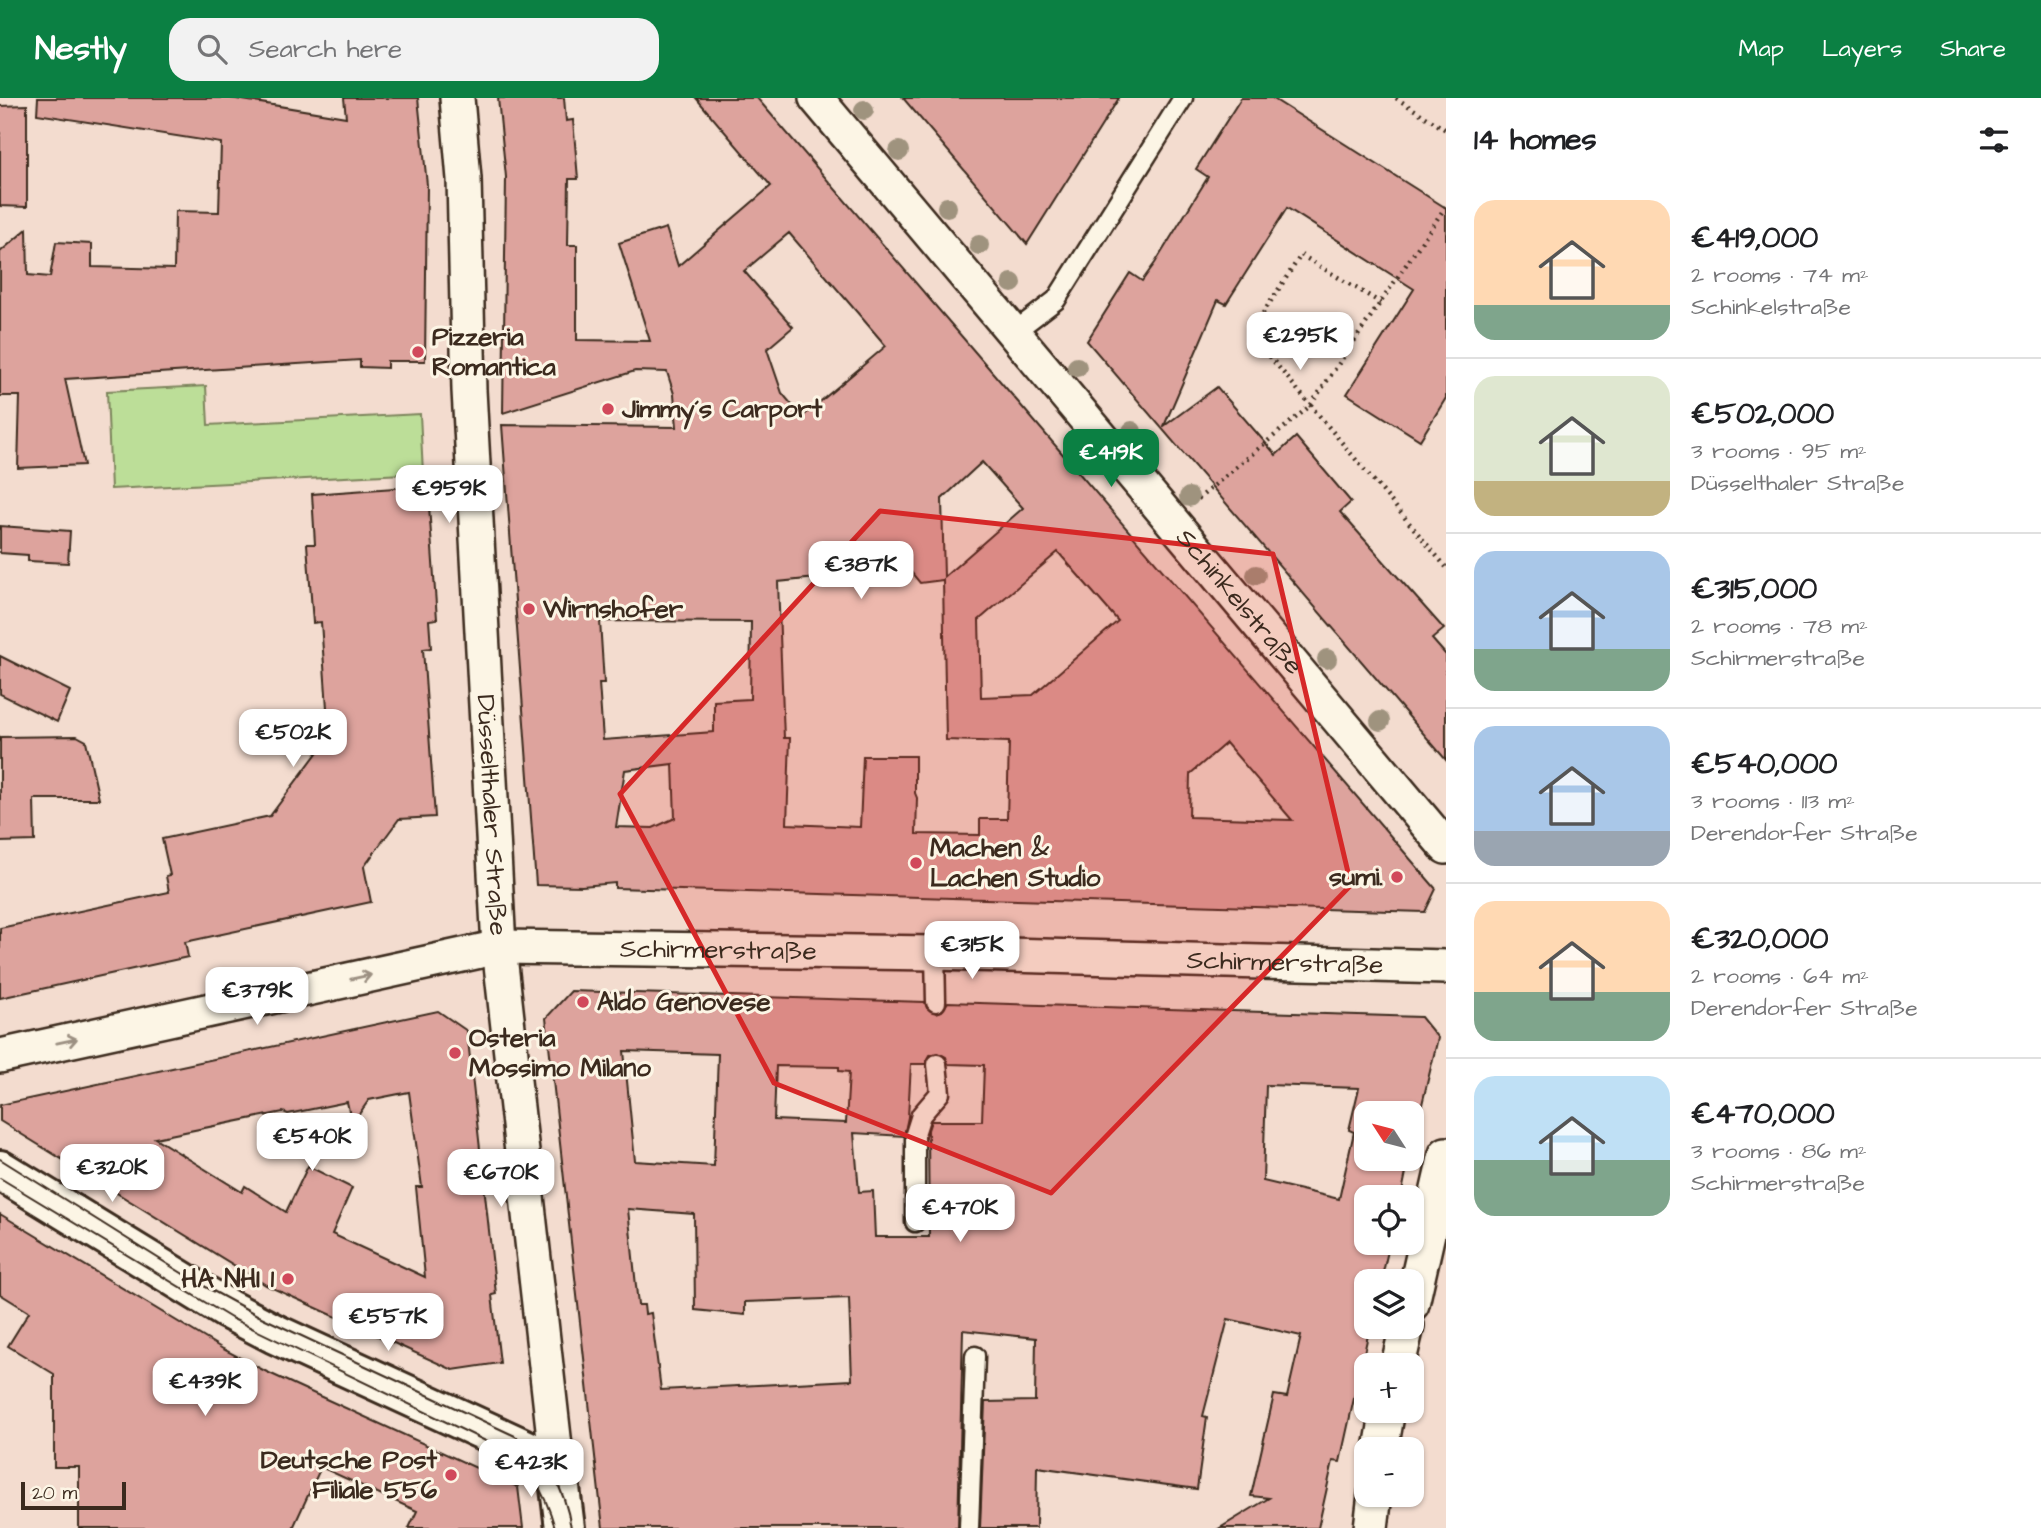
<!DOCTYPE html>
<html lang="en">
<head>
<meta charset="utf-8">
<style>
	body { margin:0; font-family:"Architects Daughter",sans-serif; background:#f2f2f2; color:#202124; height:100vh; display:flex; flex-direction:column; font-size:26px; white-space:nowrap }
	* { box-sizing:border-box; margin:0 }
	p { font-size:23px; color:#757577 }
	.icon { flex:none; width:38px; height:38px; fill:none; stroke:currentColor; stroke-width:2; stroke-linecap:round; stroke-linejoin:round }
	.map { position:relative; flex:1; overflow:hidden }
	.sheet { display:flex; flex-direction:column; background:#fff; width:595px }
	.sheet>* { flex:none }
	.needle { width:46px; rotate:306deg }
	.controls { position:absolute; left:1354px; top:1003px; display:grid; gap:14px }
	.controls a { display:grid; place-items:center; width:70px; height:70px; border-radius:14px; background:#fff; box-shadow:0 2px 5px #0004; font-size:35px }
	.scale { position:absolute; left:21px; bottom:18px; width:105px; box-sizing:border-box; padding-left:7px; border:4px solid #3b2a1e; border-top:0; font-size:19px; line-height:24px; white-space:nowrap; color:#3b2a1e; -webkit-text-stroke:5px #fcf5e5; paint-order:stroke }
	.price { position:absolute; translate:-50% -60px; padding:0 16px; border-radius:14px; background:#fff; color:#222; font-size:23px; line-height:46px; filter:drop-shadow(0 2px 4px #0008) }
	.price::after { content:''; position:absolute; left:50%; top:42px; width:21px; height:16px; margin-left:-10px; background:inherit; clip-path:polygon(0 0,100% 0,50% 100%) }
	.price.on { background:#0b8043; color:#fff }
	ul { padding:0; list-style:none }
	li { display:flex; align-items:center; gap:21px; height:175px; padding:0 28px }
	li+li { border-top:2px solid #e0e0e0 }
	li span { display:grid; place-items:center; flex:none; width:196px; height:140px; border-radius:21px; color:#555 }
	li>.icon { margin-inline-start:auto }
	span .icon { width:84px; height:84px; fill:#fffc; stroke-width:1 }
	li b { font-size:30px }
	h2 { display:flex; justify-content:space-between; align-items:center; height:84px; padding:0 28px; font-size:30px }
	header { display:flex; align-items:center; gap:42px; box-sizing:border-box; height:98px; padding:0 35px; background:#0b8043; color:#fff }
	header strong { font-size:33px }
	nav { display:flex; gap:38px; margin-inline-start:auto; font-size:24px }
	.search { width:490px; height:63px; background:#f2f2f2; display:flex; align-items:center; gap:18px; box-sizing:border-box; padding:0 24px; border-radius:21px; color:#757577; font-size:26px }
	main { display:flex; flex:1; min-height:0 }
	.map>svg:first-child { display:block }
	.green { fill:#bcde98; stroke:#7c845b; stroke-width:2 }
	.building { fill:#dda39d; stroke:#3b2a1e; stroke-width:2; fill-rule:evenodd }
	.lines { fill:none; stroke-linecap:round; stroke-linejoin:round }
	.service-casing { stroke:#3b2a1e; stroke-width:23 }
	.minor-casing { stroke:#3b2a1e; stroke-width:38 }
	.tertiary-casing { stroke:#3b2a1e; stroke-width:44 }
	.path { stroke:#3b2a1e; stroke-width:4.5; stroke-dasharray:2 5; stroke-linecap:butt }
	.service { stroke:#fcf5e5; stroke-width:18 }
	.minor { stroke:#fcf5e5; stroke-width:33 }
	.tertiary { stroke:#fcf5e5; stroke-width:38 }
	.tram { stroke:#3b2a1e; stroke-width:2 }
	.tree { fill:#9f937e }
	.oneway { stroke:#9c9082 }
	.marked { fill:#d62828; fill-opacity:0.2; stroke:#d62828; stroke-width:5; stroke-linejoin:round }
	.poi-dot { fill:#d1495b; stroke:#fcf5e5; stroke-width:2.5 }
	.labels { text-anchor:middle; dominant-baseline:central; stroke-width:6; stroke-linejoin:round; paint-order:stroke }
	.poi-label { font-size:26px; font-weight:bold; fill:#3b2a1e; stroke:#fcf5e5; text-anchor:start }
	.street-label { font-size:26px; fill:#3b2a1e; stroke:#fcf5e5 }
</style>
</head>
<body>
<header>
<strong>Nestly</strong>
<div class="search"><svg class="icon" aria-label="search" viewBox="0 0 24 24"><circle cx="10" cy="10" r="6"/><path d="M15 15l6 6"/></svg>Search here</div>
<nav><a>Map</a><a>Layers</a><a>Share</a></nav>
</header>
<main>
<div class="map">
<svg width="1446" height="1430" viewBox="0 0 1446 1430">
	<rect width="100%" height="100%" fill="#f3dccf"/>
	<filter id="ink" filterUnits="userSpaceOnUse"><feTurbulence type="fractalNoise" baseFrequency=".0143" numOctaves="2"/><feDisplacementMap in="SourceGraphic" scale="14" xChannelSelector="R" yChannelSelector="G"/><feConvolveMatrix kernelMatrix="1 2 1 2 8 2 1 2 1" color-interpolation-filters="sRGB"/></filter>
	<g filter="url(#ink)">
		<path class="green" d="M206 288 208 327 420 316 423 375 111 391 107 293Z"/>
		<g class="building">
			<path d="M38 0H230L346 19 344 0H418L427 87 425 263H387V270L360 269V262L65 281 84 367 18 370 20 298H0V154L27 131 28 177 50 179 56 144 92 146V169L174 171 175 113 219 114 221 45 37 16Z"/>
			<path d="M498 0H564L566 23 573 22 578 81H569L568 147H577V242L650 243 619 145 666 130 678 168 771 88 696 0H757L1436 791 1425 814 615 790V785L582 788 536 787 502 327 677 329 674 296 667 274 635 273 503 315 506 79ZM789 135 886 248 802 319 782 295 767 251 793 229 744 173ZM982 364 1023 410 944 479 942 401ZM1058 454 1118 523 1033 597 981 599 979 522ZM896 456 920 485 943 482 946 642 1009 644 1007 721H980V737L916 736 917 700 915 695V658H863L860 729 787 726 790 640H784L778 484 875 474ZM600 523 751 524 750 601 714 603V634L603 642 599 585H604ZM1226 645 1292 722 1189 719 1190 676ZM673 666 675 720 653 730 616 729 625 672Z"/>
			<path d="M903 0H1119L1027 146Z"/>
			<path d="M1241 0H1272L1446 110V300L1420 342 1347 296 1414 191 1287 110 1226 206 1218 202 1164 328 1217 289 1276 357 1296 339 1351 404 1340 414 1444 531 1432 541 1446 557V662L1087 243 1130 175 1142 183 1155 165 1208 79 1196 71Z"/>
			<path d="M27 7V109L0 108V8Z"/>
			<path d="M422 388 424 408H429L437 521 429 522 431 550 423 551 435 719 399 721 382 744 364 769 371 804 185 844 188 859 0 900V830L169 794 166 778 170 777 162 741 270 718 329 639 321 524 313 525 307 446H315L312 396Z"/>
			<path d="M0 428 70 433 68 465 28 463V457L0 455Z"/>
			<path d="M0 558 70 593 57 624 0 596Z"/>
			<path d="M77 638 86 643 99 701H34L35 743 0 744V639Z"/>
			<path d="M571 893 925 904 927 910 936 915 942 913 948 904 1421 919 1438 940 1412 1048V1015H1367V1060H1409L1401 1099H1367V1144H1390L1381 1183H1367V1228H1370L1340 1364 1333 1363 1318 1430H1220L1269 1400 1251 1398 1274 1297 1287 1299 1301 1238 1228 1221 1203 1318 1207 1319 1197 1391 1037 1369 1036 1430H980L985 1304 1035 1303 1036 1240 963 1232 958 1430H603L546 920ZM624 953 718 956 714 1068 635 1063ZM937 955 946 959 948 966 984 967 982 1023H931L928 1032 929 1139H875L873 1093 859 1094 854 1035 904 1038 908 1019 911 966H926L930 957ZM776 968 839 969V973L849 974 846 1025 774 1022ZM1266 987 1359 990 1349 1032 1354 1034 1339 1101 1263 1083ZM628 1111 694 1116 695 1212 745 1217V1204L849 1200 852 1282 661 1292 651 1215 645 1216 644 1207H638Z"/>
			<path d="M438 913 467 933 496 1196 492 1197 500 1265 453 1272 266 1187 0 1023V1007ZM409 994 422 1089H416L425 1179 332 1136 352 1090 308 1068 286 1114 245 1088 242 1094 155 1040 283 1014 288 1016 347 1004 352 1026 369 1002Z"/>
			<path d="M0 1116 223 1251 267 1274 518 1389 523 1430H409L417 1413 321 1369 293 1430H79V1369H54V1276L8 1248 29 1214 0 1196Z"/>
		</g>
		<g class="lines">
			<g class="service-casing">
				<g id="service">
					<path d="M1014 234 1056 202 1183 0"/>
					<path d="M935 855 936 904"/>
					<path d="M915 1124V1036L921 1017 940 995 937 966"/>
					<path d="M969 1430 975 1258"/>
				</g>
			</g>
			<g class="minor-casing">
				<g id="minor">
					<path id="s1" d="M457 0 464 81 469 292 499 849 557 1366"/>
					<path id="s2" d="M816 0 1446 749"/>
					<path id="s3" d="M0 958 499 849 935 855 1446 869"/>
					<path d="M1412 1206 1446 1056"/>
					<path d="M1398 1267 1407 1228"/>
					<path d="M1381 1351 1388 1312"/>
					<path d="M1371 1430 1375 1396"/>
				</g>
			</g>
			<g class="tertiary-casing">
				<path id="tertiary" d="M0 1072 227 1211 275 1236 557 1366 565 1430"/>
			</g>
			<g class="path">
				<path d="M1396 0 1446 32"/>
				<path d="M1381 205 1301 157 1250 235 1446 469"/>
				<path d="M1198 401 1310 308 1446 108"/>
			</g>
			<use href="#service" class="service"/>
			<use href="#minor" class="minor"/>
			<use href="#tertiary" class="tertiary"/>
			<g class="tram">
				<path d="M0 1061 193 1182 259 1218 515 1338C548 1361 565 1390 571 1430"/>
				<path d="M0 1080 231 1220 498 1349C532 1372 544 1391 555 1430"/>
			</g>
		</g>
		<g class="tree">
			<circle cx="864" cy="12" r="10"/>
			<circle cx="899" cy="53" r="10"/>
			<circle cx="947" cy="109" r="10"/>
			<circle cx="979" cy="147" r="10"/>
			<circle cx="1012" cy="185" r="10"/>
			<circle cx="1077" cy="269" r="10"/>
			<circle cx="1132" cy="333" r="10"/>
			<circle cx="1189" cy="399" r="10"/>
			<circle cx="1256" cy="477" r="10"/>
			<circle cx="1327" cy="561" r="10"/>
			<circle cx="1380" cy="623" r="10"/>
		</g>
		<defs><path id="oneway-shaft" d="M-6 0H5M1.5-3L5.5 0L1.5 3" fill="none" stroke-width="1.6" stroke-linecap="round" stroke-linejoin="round" transform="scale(1.75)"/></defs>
		<g class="oneway">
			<use href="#oneway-shaft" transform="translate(361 879) rotate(-12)"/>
			<use href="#oneway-shaft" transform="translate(67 943) rotate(-12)"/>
		</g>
	</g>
	<path class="marked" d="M880 413 1273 456 1351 787 1051 1095 774 985 620 696Z"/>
	<g class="poi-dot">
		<circle cx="418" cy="254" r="7"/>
		<circle cx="608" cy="311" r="7"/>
		<circle cx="529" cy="511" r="7"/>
		<circle cx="916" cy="765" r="7"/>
		<circle cx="1397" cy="779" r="7"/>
		<circle cx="583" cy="904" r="7"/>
		<circle cx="455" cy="955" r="7"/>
		<circle cx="288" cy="1181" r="7"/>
		<circle cx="451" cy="1377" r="7"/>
	</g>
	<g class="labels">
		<g class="poi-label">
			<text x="432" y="239">Pizzeria<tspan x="432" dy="30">Romantica</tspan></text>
			<text x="622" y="311">Jimmy´s Carport</text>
			<text x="543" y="511">Wirnshofer</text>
			<text x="930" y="750">Machen &amp;<tspan x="930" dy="30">Lachen Studio</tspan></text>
			<text x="1383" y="779" text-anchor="end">sumi.</text>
			<text x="597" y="904">Aldo Genovese</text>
			<text x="469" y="940">Osteria<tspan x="469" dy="30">Mossimo Milano</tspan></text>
			<text x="274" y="1181" text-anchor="end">HA NHI 1</text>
			<text x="437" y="1362" text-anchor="end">Deutsche Post<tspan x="437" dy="30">Filiale 556</tspan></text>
		</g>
		<g class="street-label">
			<text stroke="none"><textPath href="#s2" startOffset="658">Schinkelstraße</textPath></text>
			<text stroke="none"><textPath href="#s1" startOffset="718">Düsselthaler Straße</textPath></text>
			<text stroke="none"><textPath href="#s3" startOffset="730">Schirmerstraße</textPath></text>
			<text stroke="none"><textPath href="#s3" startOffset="1297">Schirmerstraße</textPath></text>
		</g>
	</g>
</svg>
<div class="controls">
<a><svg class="needle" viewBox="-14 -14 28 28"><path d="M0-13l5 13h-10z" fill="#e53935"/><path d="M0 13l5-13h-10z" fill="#757577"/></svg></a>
<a><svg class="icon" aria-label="locate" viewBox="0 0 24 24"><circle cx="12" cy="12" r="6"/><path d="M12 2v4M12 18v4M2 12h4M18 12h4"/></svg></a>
<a><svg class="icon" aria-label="layers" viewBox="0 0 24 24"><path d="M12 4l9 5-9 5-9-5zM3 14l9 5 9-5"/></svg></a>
<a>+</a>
<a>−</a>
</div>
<div class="scale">20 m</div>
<b class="price" style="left:1300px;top:274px">€295K</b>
<b class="price on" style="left:1111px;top:391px">€419K</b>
<b class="price" style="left:449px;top:427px">€959K</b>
<b class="price" style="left:861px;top:503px">€387K</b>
<b class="price" style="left:293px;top:671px">€502K</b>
<b class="price" style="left:972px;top:883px">€315K</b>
<b class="price" style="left:257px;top:929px">€379K</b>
<b class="price" style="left:312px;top:1075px">€540K</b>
<b class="price" style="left:112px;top:1106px">€320K</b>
<b class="price" style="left:501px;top:1111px">€670K</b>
<b class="price" style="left:960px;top:1146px">€470K</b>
<b class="price" style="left:388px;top:1255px">€557K</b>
<b class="price" style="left:205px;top:1320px">€439K</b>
<b class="price" style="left:531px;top:1401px">€423K</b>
</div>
<section class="sheet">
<h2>14 homes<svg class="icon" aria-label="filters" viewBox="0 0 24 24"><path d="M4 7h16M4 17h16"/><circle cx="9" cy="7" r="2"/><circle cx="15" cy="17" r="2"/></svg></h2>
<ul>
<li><span style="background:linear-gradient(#ffd9b3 75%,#7fa58c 0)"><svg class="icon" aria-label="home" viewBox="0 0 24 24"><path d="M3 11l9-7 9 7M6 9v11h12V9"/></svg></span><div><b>€419,000</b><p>2 rooms · 74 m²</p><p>Schinkelstraße</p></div></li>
<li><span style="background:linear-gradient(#dfe7d0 75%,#c2b280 0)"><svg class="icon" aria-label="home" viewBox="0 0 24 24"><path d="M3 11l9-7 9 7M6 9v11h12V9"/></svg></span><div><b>€502,000</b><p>3 rooms · 95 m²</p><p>Düsselthaler Straße</p></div></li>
<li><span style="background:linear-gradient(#a9c7e8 70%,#7fa58c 0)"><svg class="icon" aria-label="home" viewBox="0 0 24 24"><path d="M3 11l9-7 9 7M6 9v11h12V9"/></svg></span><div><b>€315,000</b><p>2 rooms · 78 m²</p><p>Schirmerstraße</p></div></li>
<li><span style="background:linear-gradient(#a9c7e8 75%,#9aa5b1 0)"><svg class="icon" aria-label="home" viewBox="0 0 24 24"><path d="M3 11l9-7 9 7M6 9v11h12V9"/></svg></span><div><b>€540,000</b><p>3 rooms · 113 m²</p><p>Derendorfer Straße</p></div></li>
<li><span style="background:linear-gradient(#ffd9b3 65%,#7fa58c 0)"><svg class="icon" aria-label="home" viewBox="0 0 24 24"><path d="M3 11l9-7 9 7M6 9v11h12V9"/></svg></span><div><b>€320,000</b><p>2 rooms · 64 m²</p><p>Derendorfer Straße</p></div></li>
<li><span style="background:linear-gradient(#bfe0f5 60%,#7fa58c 0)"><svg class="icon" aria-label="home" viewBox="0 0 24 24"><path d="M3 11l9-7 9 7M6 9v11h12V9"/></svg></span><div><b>€470,000</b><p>3 rooms · 86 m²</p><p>Schirmerstraße</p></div></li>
</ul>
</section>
</main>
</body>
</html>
